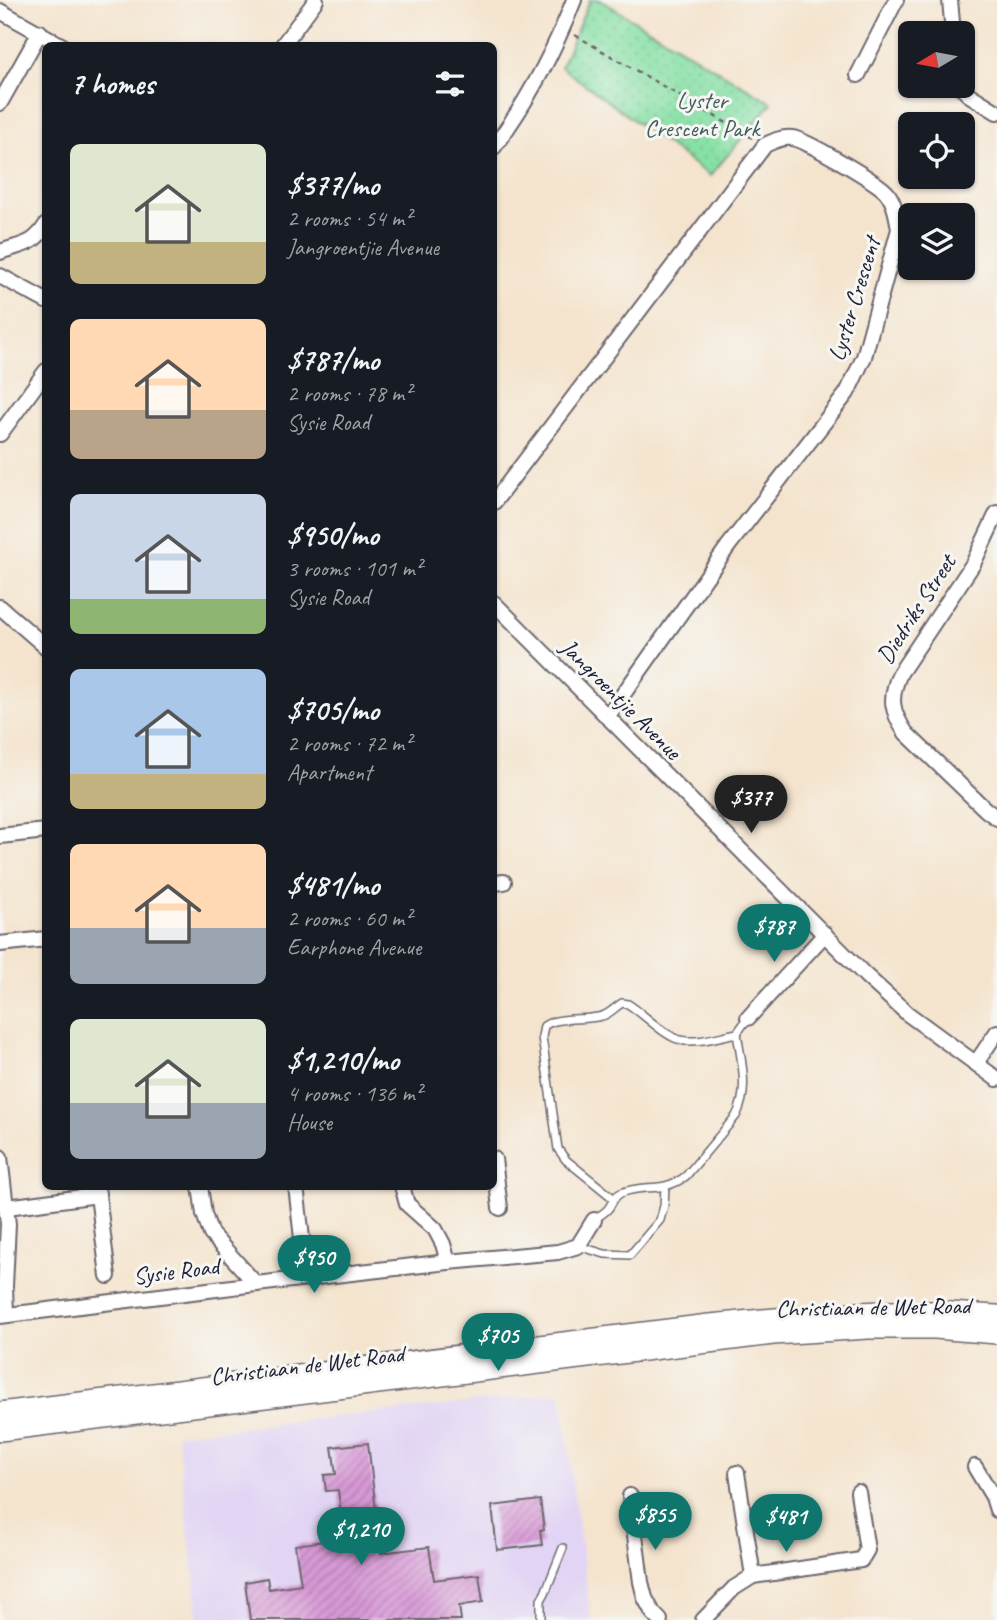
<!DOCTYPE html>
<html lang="en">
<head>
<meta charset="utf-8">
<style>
	body { margin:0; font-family:Caveat,sans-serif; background:#242831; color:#f1f3f6; height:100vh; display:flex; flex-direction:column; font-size:26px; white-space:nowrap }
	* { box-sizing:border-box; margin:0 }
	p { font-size:23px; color:#9ea1a6 }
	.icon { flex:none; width:38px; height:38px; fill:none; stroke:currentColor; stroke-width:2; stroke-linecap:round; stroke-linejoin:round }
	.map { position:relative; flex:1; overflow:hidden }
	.panel { position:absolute; left:42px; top:42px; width:455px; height:1148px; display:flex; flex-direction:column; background:#171b24; border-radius:10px; box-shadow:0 2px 5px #0004 }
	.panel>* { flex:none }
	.needle { width:46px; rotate:260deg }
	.controls { position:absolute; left:898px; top:21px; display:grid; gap:14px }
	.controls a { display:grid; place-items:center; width:77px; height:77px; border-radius:10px; background:#171b24; box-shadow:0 2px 5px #0004; font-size:35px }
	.price { position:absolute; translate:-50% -60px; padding:0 16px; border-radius:24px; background:#0f766e; color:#fff; font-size:23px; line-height:46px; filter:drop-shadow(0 2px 4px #0008) }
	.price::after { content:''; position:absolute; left:50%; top:42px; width:21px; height:16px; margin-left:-10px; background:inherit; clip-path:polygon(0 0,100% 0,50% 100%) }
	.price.current { background:#222; color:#fff }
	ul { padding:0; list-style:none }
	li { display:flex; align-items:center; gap:21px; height:175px; padding:0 28px }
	li span { display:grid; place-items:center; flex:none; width:196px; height:140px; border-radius:10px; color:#555 }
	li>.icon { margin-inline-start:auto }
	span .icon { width:84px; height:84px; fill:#fffc; stroke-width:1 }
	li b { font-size:30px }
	h2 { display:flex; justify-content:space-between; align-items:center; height:84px; padding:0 28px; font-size:30px }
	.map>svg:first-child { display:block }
	.built { fill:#e1d4f4 }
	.park { fill:url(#park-dots); stroke:#548170; stroke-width:2 }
	.building { fill:url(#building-hatch) }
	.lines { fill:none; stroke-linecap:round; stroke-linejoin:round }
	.lane-casing { stroke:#6c666e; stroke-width:10 }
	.street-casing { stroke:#6c666e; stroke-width:18 }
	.secondary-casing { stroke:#6c666e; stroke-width:24 }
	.path { stroke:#6c666e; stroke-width:2.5; stroke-dasharray:5 5; stroke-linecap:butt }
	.lane { stroke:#fff; stroke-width:7 }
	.street { stroke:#fff; stroke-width:14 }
	.secondary { stroke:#fff; stroke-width:21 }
	.labels { text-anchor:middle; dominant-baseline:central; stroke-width:6; stroke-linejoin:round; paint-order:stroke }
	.park-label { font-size:24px; fill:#405b5b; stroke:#f6f6f2 }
	.street-label { font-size:24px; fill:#22223b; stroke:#f6f6f2 }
</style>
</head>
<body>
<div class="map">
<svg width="997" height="1620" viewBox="0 0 997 1620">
	<defs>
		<pattern id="park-dots" width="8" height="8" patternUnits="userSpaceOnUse" patternTransform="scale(1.75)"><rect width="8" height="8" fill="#87e0a5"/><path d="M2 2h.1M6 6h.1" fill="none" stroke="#74c08f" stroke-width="1.8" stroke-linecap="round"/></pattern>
		<pattern id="building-hatch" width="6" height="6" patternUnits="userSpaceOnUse" patternTransform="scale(1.75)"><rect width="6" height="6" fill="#d899d6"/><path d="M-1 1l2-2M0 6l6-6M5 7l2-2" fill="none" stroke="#af7caf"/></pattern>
	</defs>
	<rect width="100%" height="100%" fill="#f6f6f2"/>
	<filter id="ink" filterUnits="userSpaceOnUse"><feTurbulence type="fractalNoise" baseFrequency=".0143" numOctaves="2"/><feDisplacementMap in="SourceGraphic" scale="14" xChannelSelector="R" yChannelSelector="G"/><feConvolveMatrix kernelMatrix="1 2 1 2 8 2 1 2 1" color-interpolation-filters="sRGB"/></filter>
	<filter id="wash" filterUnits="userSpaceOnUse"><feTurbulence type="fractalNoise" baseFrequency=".00686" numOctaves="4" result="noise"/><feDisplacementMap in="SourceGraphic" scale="28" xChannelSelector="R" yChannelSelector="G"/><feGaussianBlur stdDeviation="1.57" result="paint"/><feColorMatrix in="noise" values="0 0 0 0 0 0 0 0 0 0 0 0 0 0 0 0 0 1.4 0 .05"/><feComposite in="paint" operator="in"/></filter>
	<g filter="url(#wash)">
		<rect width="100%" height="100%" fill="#f4e4ce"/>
		<path class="built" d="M561 1393 591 1620H199L177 1434Z"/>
		<path class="park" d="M590 0H600L772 103 710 176 561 67Z"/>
		<g id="blocks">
			<g class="building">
				<path d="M368 1443 381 1553 429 1547 434 1580 479 1574 483 1602 459 1606 461 1620H250L245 1582 267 1578 269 1589 301 1584 295 1545 347 1538 344 1512 341 1513 338 1490 326 1491 324 1475 336 1474 332 1447Z"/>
				<path d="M540 1500 544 1530H540L542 1545 497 1550 492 1506Z"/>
			</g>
		</g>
	</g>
	<g filter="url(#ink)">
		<use href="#blocks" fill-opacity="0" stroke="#6c666e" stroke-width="2"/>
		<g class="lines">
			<g class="lane-casing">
				<g id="lane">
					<path d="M613 1198 566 1160 558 1149 542 1037 544 1026C557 1016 586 1021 602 1016 610 1014 615 1007 622 1003L628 1004C644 1014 663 1035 680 1040 698 1044 720 1036 737 1033L748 1018"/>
					<path d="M594 1220C598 1216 603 1214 607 1210 613 1204 612 1197 621 1193 645 1183 662 1194 686 1176L736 1116C750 1090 741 1061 737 1033"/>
					<path d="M578 1246 605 1254 630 1255 660 1220 664 1206 665 1187"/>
					<path d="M541 1620V1600L545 1593 563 1548"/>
				</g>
			</g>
			<g class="street-casing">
				<g id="street">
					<path d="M950 0 953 33"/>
					<path d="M0 11 63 46"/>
					<path d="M282 46 316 0"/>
					<path d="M858 75 896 0"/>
					<path d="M960 86 968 94 997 112"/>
					<path d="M0 103 40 32"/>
					<path d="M494 147C528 101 553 54 574 0"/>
					<path d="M0 252C22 244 33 246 46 225"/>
					<path d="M0 276 46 301"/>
					<path d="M0 434 46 371"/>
					<path d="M494 502 765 145C774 141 782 137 792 138 804 139 878 182 887 193 895 203 897 217 899 229L864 357 847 393 729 545 607 717"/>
					<path d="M997 513 973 564 900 673C889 698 891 711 906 733L986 810 997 818"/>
					<path d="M494 603 866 976 908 1014 997 1079"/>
					<path d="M0 607 46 647"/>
					<path d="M0 836 46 831"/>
					<path d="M494 883 504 882"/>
					<path d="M0 944 46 939"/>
					<path d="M748 1018 825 934"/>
					<path d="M976 1063 997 1032"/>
					<path d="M0 1157 8 1224 5 1286 6 1315"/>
					<path d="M494 1159 500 1208"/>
					<path d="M200 1186 204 1214 211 1234 256 1284"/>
					<path d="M296 1186 304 1256"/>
					<path d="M402 1186 407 1204 435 1229 443 1244 448 1262"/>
					<path d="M97 1187 108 1276"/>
					<path d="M7 1207 98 1195"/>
					<path d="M0 1316 256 1284 448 1262 558 1252 578 1246 594 1220"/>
					<path d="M975 1467 993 1497 997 1510"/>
					<path d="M737 1473 753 1576"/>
					<path d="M630 1496 641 1582 645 1598 653 1613 660 1620"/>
					<path d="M703 1620 734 1588 753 1576 861 1560 867 1550 858 1492"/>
				</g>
			</g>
			<g class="secondary-casing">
				<g id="secondary">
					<path d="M0 1413 709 1325C783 1318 857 1310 932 1312 954 1313 975 1315 997 1316"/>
					<path d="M0 1430 773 1334 868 1328H935L997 1333"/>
				</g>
			</g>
			<path class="path" d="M575 35 754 139"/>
			<use href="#lane" class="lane"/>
			<use href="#street" class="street"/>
			<use href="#secondary" class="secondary"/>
		</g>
	</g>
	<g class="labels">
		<g class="park-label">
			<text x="702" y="100">Lyster<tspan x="702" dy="28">Crescent Park</tspan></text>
		</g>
		<g class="street-label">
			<text transform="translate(854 299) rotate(-73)">Lyster Crescent</text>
			<text transform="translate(916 609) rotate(-57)">Diedriks Street</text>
			<text transform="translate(621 699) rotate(45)">Jangroentjie Avenue</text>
			<text transform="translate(176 1271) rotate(-7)">Sysie Road</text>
			<text transform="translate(873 1307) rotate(-1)">Christiaan de Wet Road</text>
			<text transform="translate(307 1365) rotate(-7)">Christiaan de Wet Road</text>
		</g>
	</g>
</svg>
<div class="controls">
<a><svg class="needle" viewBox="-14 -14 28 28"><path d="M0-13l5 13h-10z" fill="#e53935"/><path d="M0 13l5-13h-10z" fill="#9ea1a6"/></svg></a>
<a><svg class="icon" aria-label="locate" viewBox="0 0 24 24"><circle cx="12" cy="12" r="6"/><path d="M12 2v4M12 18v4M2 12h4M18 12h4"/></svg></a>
<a><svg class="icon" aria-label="layers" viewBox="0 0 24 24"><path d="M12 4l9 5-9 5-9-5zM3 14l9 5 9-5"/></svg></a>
</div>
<b class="price current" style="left:751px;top:835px">$377</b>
<b class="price" style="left:774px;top:964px">$787</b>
<b class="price" style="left:314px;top:1295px">$950</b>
<b class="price" style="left:498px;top:1373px">$705</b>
<b class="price" style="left:655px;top:1552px">$855</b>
<b class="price" style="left:786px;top:1554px">$481</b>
<b class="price" style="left:361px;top:1567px">$1,210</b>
<section class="panel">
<h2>7 homes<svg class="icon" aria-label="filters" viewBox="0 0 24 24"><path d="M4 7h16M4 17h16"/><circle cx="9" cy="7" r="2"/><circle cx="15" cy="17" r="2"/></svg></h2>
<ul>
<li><span style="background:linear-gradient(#dfe7d0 70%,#c2b280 0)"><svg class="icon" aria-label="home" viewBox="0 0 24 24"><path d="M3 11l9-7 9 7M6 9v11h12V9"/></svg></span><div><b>$377/mo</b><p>2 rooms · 54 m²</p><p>Jangroentjie Avenue</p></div></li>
<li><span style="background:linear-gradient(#ffd9b3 65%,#b9a48a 0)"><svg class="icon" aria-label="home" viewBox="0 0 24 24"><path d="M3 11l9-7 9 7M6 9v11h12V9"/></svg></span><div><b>$787/mo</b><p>2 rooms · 78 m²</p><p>Sysie Road</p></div></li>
<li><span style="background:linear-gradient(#c9d6e8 75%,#8fb573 0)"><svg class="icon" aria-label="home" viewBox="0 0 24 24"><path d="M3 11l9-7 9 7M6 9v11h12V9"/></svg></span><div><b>$950/mo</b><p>3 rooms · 101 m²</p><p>Sysie Road</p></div></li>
<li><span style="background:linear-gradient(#a9c7e8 75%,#c2b280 0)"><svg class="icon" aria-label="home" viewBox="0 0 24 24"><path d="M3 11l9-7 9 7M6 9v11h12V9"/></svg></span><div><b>$705/mo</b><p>2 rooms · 72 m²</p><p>Apartment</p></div></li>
<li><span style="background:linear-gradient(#ffd9b3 60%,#9aa5b1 0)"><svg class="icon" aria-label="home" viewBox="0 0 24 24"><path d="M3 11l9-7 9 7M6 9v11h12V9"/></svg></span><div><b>$481/mo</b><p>2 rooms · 60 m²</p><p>Earphone Avenue</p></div></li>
<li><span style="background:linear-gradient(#dfe7d0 60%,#9aa5b1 0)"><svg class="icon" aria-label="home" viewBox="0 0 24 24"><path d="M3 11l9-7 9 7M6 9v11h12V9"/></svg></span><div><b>$1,210/mo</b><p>4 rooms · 136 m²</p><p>House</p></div></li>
</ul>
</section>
</div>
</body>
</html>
